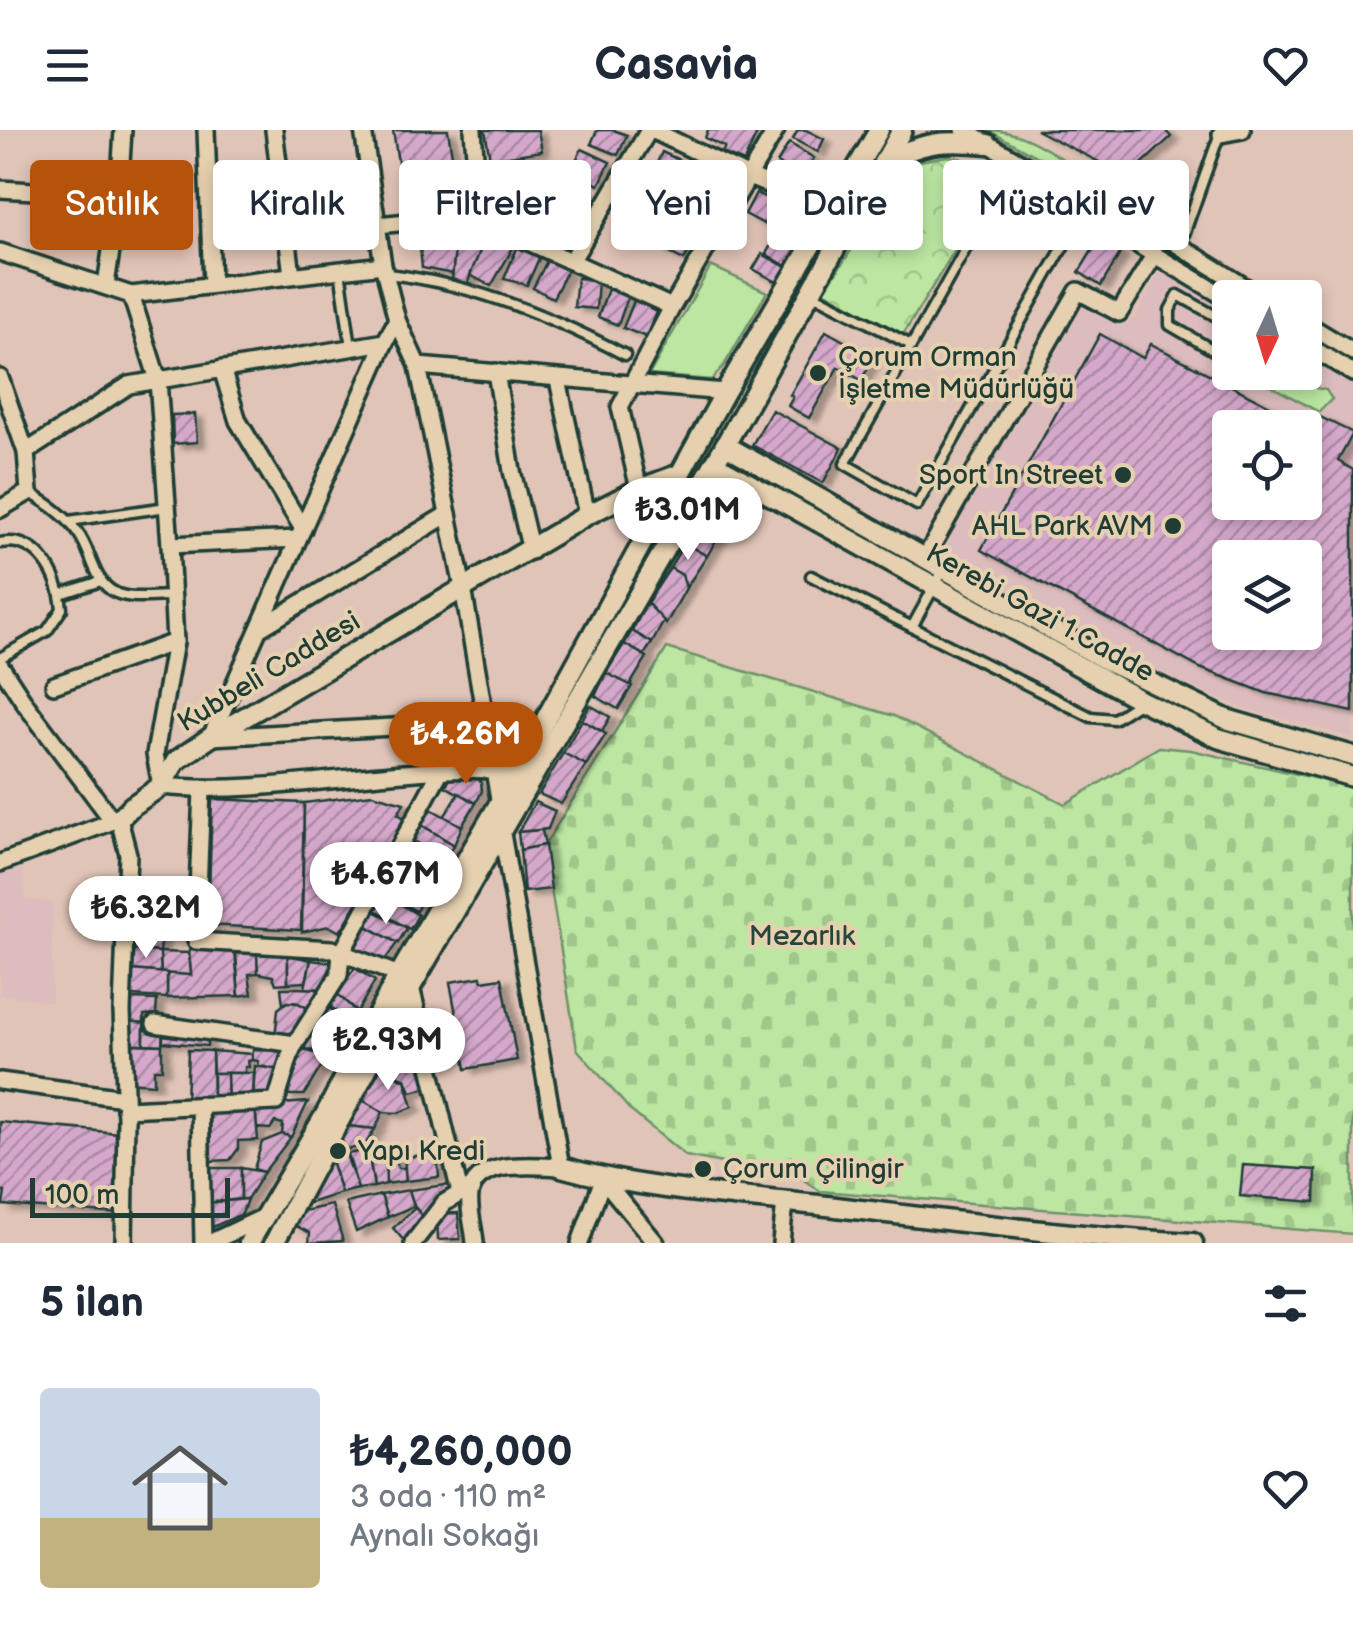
<!DOCTYPE html>
<html lang="tr">
<head>
<meta charset="utf-8">
<style>
	body { margin:0; font-family:"Balsamiq Sans",sans-serif; background:#f2f2f3; color:#1f2937; height:100vh; display:flex; flex-direction:column; font-size:38px; white-space:nowrap }
	* { box-sizing:border-box; margin:0 }
	p { font-size:32px; color:#747a83 }
	.icon { flex:none; width:55px; height:55px; fill:none; stroke:currentColor; stroke-width:2; stroke-linecap:round; stroke-linejoin:round }
	.map { position:relative; height:1113px; overflow:hidden }
	.details { display:flex; flex-direction:column; background:#fff; flex:1 }
	.details>* { flex:none }
	.banner { position:absolute; left:30px; top:30px; width:1295px; height:90px; display:flex; gap:20px }
	.needle { width:65px; rotate:184deg }
	.fabs { position:absolute; left:1212px; top:150px; display:grid; gap:20px }
	.fabs a { display:grid; place-items:center; width:110px; height:110px; border-radius:10px; background:#fff; box-shadow:0 5px 15px #0003; font-size:50px }
	.scale { position:absolute; left:30px; bottom:25px; width:200px; box-sizing:border-box; padding-left:10px; border:5px solid #1f3d34; border-top:0; font-size:28px; line-height:35px; white-space:nowrap; color:#1f3d34; -webkit-text-stroke:8px #e5d0af; paint-order:stroke }
	.price { position:absolute; translate:-50% -85px; padding:0 22px; border-radius:35px; background:#fff; color:#222; font-size:32px; line-height:65px; filter:drop-shadow(0 2px 5px #0008) }
	.price::after { content:''; position:absolute; left:50%; top:60px; width:30px; height:22px; margin-left:-15px; background:inherit; clip-path:polygon(0 0,100% 0,50% 100%) }
	.price.selected { background:#b45309; color:#fff }
	ul { padding:0; list-style:none }
	li { display:flex; align-items:center; gap:30px; height:250px; padding:0 40px }
	li+li { border-top:2px solid #e0e1e3 }
	li span { display:grid; place-items:center; flex:none; width:280px; height:200px; border-radius:10px; color:#555 }
	li>.icon { margin-inline-start:auto }
	span .icon { width:120px; height:120px; fill:#fffc; stroke-width:1 }
	li b { font-size:42px }
	h2 { display:flex; justify-content:space-between; align-items:center; height:120px; padding:0 40px; font-size:42px }
	.pill { padding:0 35px; border-radius:10px; background:#fff; box-shadow:0 5px 15px #0003; font-size:35px; line-height:90px }
	.pill.selected { background:#b45309; color:#fff }
	header { display:flex; justify-content:space-between; align-items:center; height:130px; padding:0 40px; background:#fff; font-size:45px; font-weight:600 }
	.map>svg:first-child { display:block }
	.built { fill:#ddbcbd; fill-rule:evenodd }
	.grass { fill:#bce6a2; stroke:#6e926b; stroke-width:2.5 }
	.cemetery { fill:url(#cemetery-stones); stroke:#6e926b; stroke-width:2.5 }
	.park { fill:url(#park-crowns); stroke:#6e926b; stroke-width:2.5 }
	.building { fill:url(#building-hatch); stroke:#1f3d34; stroke-width:2.5; fill-rule:evenodd; filter:url(#shadow) }
	.lines { fill:none; stroke-linecap:round; stroke-linejoin:round }
	.service-casing { stroke:#1f3d34; stroke-width:15 }
	.minor-casing { stroke:#1f3d34; stroke-width:22 }
	.tertiary-casing { stroke:#1f3d34; stroke-width:25 }
	.service { stroke:#e5d0af; stroke-width:8 }
	.minor { stroke:#e5d0af; stroke-width:15 }
	.tertiary { stroke:#e5d0af; stroke-width:18 }
	.poi-dot { fill:#1f3d34; stroke:#e5d0af; stroke-width:4 }
	.labels { text-anchor:middle; dominant-baseline:central; stroke-width:8; stroke-linejoin:round; paint-order:stroke }
	.poi-label { font-size:28px; fill:#1f3d34; stroke:#e5d0af; text-anchor:start }
	.street-label { font-size:28px; fill:#1f3d34; stroke:#e5d0af }
	.park-label { font-size:28px; fill:#27453a; stroke:#e5d0af }
</style>
</head>
<body>
<header><svg class="icon" aria-label="menu" viewBox="0 0 24 24"><path d="M4 6h16M4 12h16M4 18h16"/></svg>Casavia<svg class="icon" aria-label="heart" viewBox="0 0 24 24"><path d="M12 20l-8-8c-3-5 5-10 8-4 3-6 11-1 8 4z"/></svg></header>
<div class="map">
<svg width="1353" height="1113" viewBox="0 0 1353 1113">
	<defs>
		<pattern id="cemetery-stones" width="16" height="16" patternUnits="userSpaceOnUse" patternTransform="scale(2.5)"><rect width="16" height="16" fill="#bce6a2"/><path d="M2 7V4a2 2 0 0 1 4 0v3zM10 15v-3a2 2 0 0 1 4 0v3z" fill="#a1c68c"/></pattern>
		<pattern id="park-crowns" width="20" height="18" patternUnits="userSpaceOnUse" patternTransform="scale(2.5)"><rect width="20" height="18" fill="#bce6a2"/><path d="M2 6a3 3 0 1 1 6 0M12 15a3 3 0 1 1 6 0" fill="none" stroke="#a1c68c"/></pattern>
		<pattern id="building-hatch" width="6" height="6" patternUnits="userSpaceOnUse" patternTransform="scale(2.5)"><rect width="6" height="6" fill="#d5a8cb"/><path d="M-1 1l2-2M0 6l6-6M5 7l2-2" fill="none" stroke="#ac8aa6"/></pattern>
		<filter id="shadow"><feDropShadow dx="8" dy="4.5" stdDeviation="2.5" flood-color="#0004"/></filter>
	</defs>
	<rect width="100%" height="100%" fill="#e0c4b7"/>
	<filter id="ink" filterUnits="userSpaceOnUse"><feTurbulence type="fractalNoise" baseFrequency=".01" numOctaves="2"/><feDisplacementMap in="SourceGraphic" scale="20" xChannelSelector="R" yChannelSelector="G"/><feConvolveMatrix kernelMatrix="1 2 1 2 8 2 1 2 1" color-interpolation-filters="sRGB"/></filter>
	<g filter="url(#ink)">
		<g class="built">
			<path d="M1160 139 1230 179V242H1305V221L1353 249V608L1242 578 1180 552 937 423 1081 170 1127 193 1135 188ZM1230 298H1305V372H1230ZM1230 428H1305V502H1230Z"/>
			<path d="M22 736 26 770 52 773V872L0 864V744Z"/>
		</g>
		<g class="grass">
			<path d="M988 0C1034 0 1073 41 1114 60 1137 71 1154 47 1180 70V83L1169 98Z"/>
			<path d="M711 136 767 162 725 234 712 250 649 245Z"/>
			<path d="M1247 243H1286L1284 247 1288 252 1326 260 1332 269 1319 282Z"/>
		</g>
		<path class="cemetery" d="M667 518 894 586 1065 674 1159 617 1191 620 1353 657V1104L820 1061 801 1048 686 1026 631 981 577 919 544 716Z"/>
		<path class="park" d="M947 26 960 28 998 49 903 205 824 161 906 38 920 31Z"/>
		<g class="building">
			<path d="M393 0H448L456 51 402 59Z"/>
			<path d="M485 0H538L542 21 490 29Z"/>
			<path d="M597 0H613L627 5 618 25 591 14Z"/>
			<path d="M708 0H756L758 1 744 32 722 23 725 17 705 8Z"/>
			<path d="M798 0H806L824 9 818 22 793 9Z"/>
			<path d="M1036 0H1165L1171 7 1130 45H1125Z"/>
			<path d="M789 13 814 28 802 48 777 33Z"/>
			<path d="M582 19 610 32 599 55 580 45 582 40 573 36Z"/>
			<path d="M662 22 690 35 681 55 653 42Z"/>
			<path d="M703 40 729 54 716 76 699 66 701 61 693 57Z"/>
			<path d="M561 46 594 63 582 84 549 67Z"/>
			<path d="M649 52 675 65 665 84 639 71Z"/>
			<path d="M756 63 776 73 764 94 745 84Z"/>
			<path d="M689 71 715 84 706 103 679 90Z"/>
			<path d="M803 71 818 80 801 109 786 101Z"/>
			<path d="M549 78 577 91 567 111 539 98Z"/>
			<path d="M634 80 657 92 648 110 625 98Z"/>
			<path d="M669 97 695 111 684 130 658 117Z"/>
			<path d="M418 98H463L455 118 453 144 422 138Z"/>
			<path d="M463 98 487 105 467 154 452 151 455 118Z"/>
			<path d="M780 98 801 110 786 136 766 124Z"/>
			<path d="M487 105 514 116 491 156 470 145Z"/>
			<path d="M1099 109 1121 122 1101 156 1079 142Z"/>
			<path d="M518 116 540 126 527 155 504 149Z"/>
			<path d="M762 124 786 137 777 152 753 139Z"/>
			<path d="M548 129 568 139 553 168 533 158Z"/>
			<path d="M577 148 598 150 596 179 574 177Z"/>
			<path d="M608 159 628 167 618 195 598 187Z"/>
			<path d="M636 166 652 173 650 179 656 182 646 207 623 198Z"/>
			<path d="M826 201 874 228 861 250 838 237 809 288 788 276 793 267 790 265Z"/>
			<path d="M1100 204 1143 228 1151 214 1314 299 1320 287 1353 303 1338 331 1353 340V582L1266 563 1200 538 981 420ZM1230 298H1305V372H1230ZM1230 428H1305V502H1230Z"/>
			<path d="M772 280 842 318 823 353 752 315Z"/>
			<path d="M195 284 197 312 173 314 172 285Z"/>
			<path d="M697 391 719 405 707 426 684 413Z"/>
			<path d="M684 413 707 426 686 458 682 445 670 438Z"/>
			<path d="M670 438 682 445 686 458 666 494 647 473Z"/>
			<path d="M647 473 664 491 652 513 632 501Z"/>
			<path d="M632 501 652 513 644 525 624 514Z"/>
			<path d="M624 514 647 527 630 555 606 543Z"/>
			<path d="M606 543 632 556 618 579 595 566Z"/>
			<path d="M590 575 610 587 602 601 582 590Z"/>
			<path d="M582 590 606 604 586 635 563 623Z"/>
			<path d="M563 623 586 635 561 674 539 664Z"/>
			<path d="M466 644 481 651 482 661 476 673 445 656 452 647Z"/>
			<path d="M459 663 476 673 462 696 444 687Z"/>
			<path d="M372 664 404 673 398 684 408 690 340 802 329 796 302 802 304 673Z"/>
			<path d="M212 669 304 673 301 800 208 795Z"/>
			<path d="M535 672 555 681 548 699 518 702Z"/>
			<path d="M431 679 462 696 454 715 420 694Z"/>
			<path d="M420 694 454 715 444 730 411 709Z"/>
			<path d="M542 700 545 715 520 720 518 702Z"/>
			<path d="M417 713 444 730 436 744 408 726Z"/>
			<path d="M545 715 551 759 524 762 520 720Z"/>
			<path d="M408 726 436 744 430 755 400 737Z"/>
			<path d="M400 737 430 755 416 781 383 762Z"/>
			<path d="M383 763 418 785 410 799 374 779Z"/>
			<path d="M374 781 407 798 398 813 365 795Z"/>
			<path d="M364 795 397 813 385 830 351 826 353 807Z"/>
			<path d="M131 803 162 805 160 822 131 820Z"/>
			<path d="M192 817 235 820 239 866 167 868V843L191 845 189 823Z"/>
			<path d="M131 820 160 822 161 843 131 840Z"/>
			<path d="M160 822 189 823 191 845 161 843Z"/>
			<path d="M236 823 257 824 258 843 249 844 252 864 239 866Z"/>
			<path d="M257 824 288 825V853L276 854 273 846 258 843Z"/>
			<path d="M288 825 311 830 306 852 288 853Z"/>
			<path d="M311 830 333 833 320 859 305 858Z"/>
			<path d="M355 838 375 851 357 882 336 863Z"/>
			<path d="M131 840 167 843V868L130 866Z"/>
			<path d="M481 847 482 851 502 848 517 930 466 939 450 852Z"/>
			<path d="M281 858H297L320 859 309 879 298 873 287 872 283 875Z"/>
			<path d="M336 863 357 882 349 894 328 874Z"/>
			<path d="M128 869 157 870 156 884 144 885V893L128 891Z"/>
			<path d="M287 872 298 873 309 879 292 910 275 908 278 879Z"/>
			<path d="M327 875 348 895 339 912 309 899Z"/>
			<path d="M128 891 144 893V914H127Z"/>
			<path d="M407 894 412 898 427 958 411 962 406 949 380 938Z"/>
			<path d="M144 900 163 901 162 915 144 914Z"/>
			<path d="M163 901 208 904 207 916 163 912Z"/>
			<path d="M308 901 338 913 332 926 299 917Z"/>
			<path d="M127 914 162 915V939H154V954L126 952Z"/>
			<path d="M298 918 327 927 304 965H285Z"/>
			<path d="M188 920 212 921 213 971 186 972Z"/>
			<path d="M253 920 286 921 280 940 259 936 258 931 252 930Z"/>
			<path d="M212 921 252 924V930L248 931 249 937H245V943H213Z"/>
			<path d="M255 936 280 940 271 966 253 967Z"/>
			<path d="M379 938 405 950 413 977 398 983 383 982 362 970Z"/>
			<path d="M213 943H227L228 970 213 971Z"/>
			<path d="M227 943H254L253 967 228 970Z"/>
			<path d="M362 970 383 982 375 999 346 996Z"/>
			<path d="M308 972 291 1007 282 1004 283 994 275 992 270 999 257 998 255 976Z"/>
			<path d="M255 976 258 1010 238 1011V1019L230 1030 211 1031 210 980Z"/>
			<path d="M0 992 118 1003 119 1084 3 1075 5 1062H0Z"/>
			<path d="M346 996 375 999 365 1015 347 1020 340 1007Z"/>
			<path d="M282 1004 291 1007 264 1042 254 1039 262 1012Z"/>
			<path d="M340 1007 358 1059 341 1063 330 1027Z"/>
			<path d="M384 1016H394L398 1038H405L406 1051 386 1054Z"/>
			<path d="M368 1020 374 1057 358 1059 348 1024Z"/>
			<path d="M437 1024 439 1047 406 1051 404 1027Z"/>
			<path d="M369 1025H385L386 1054 374 1057Z"/>
			<path d="M330 1027 341 1063 310 1073 306 1069Z"/>
			<path d="M1243 1035 1316 1040 1315 1072 1240 1066Z"/>
			<path d="M207 1038H241V1069L207 1073Z"/>
			<path d="M241 1038 264 1042 247 1069H241Z"/>
			<path d="M445 1055 451 1057 453 1062 426 1090 414 1076 409 1060Z"/>
			<path d="M409 1060 414 1076 388 1087 381 1065Z"/>
			<path d="M381 1065 388 1087 356 1102 346 1073Z"/>
			<path d="M247 1069 242 1084 208 1099 207 1073Z"/>
			<path d="M332 1075 343 1111 309 1113 310 1103 292 1094 298 1082Z"/>
			<path d="M415 1078 426 1090 406 1113 393 1098Z"/>
			<path d="M458 1083 460 1109 438 1110 437 1084Z"/>
		</g>
		<g class="lines">
			<g class="service-casing">
				<g id="service">
					<path d="M1071 103 998 61 845 334 917 375 1089 71"/>
					<path d="M1180 116 1220 3"/>
					<path d="M340 140 351 217"/>
					<path d="M386 144C469 152 551 186 625 225"/>
					<path d="M813 164 911 215"/>
					<path d="M1230 194 1178 165 1170 180V195L1218 223 1230 200"/>
					<path d="M29 362C48 374 65 384 78 403 92 421 93 453 116 463 131 470 156 466 172 466"/>
					<path d="M69 391 167 377"/>
					<path d="M0 413C38 406 59 445 62 479L47 501 0 528"/>
					<path d="M811 446 1091 587 1114 589 1142 571"/>
					<path d="M61 464 101 451"/>
					<path d="M912 497 944 439"/>
				</g>
			</g>
			<g class="minor-casing">
				<g id="minor">
					<path d="M206 0 212 155"/>
					<path d="M274 0 292 145"/>
					<path d="M363 0 383 135 397 190 418 236 463 458 500 675"/>
					<path d="M473 0 480 90"/>
					<path d="M652 0 749 47 832 81"/>
					<path d="M964 0 1098 77 1122 80 1263 168"/>
					<path d="M1221 4 1242 0"/>
					<path d="M0 59 119 66"/>
					<path d="M1098 77 1108 97 1230 170"/>
					<path d="M378 95 457 87 480 90 672 177"/>
					<path d="M0 122 131 165 383 135"/>
					<path d="M572 130 649 0"/>
					<path d="M106 155 119 66 123 0"/>
					<path d="M131 165 158 250 170 415 175 512 155 624 161 656C279 667 398 632 516 641"/>
					<path d="M397 190 385 212 211 607 484 592"/>
					<path d="M1305 193 1353 222"/>
					<path d="M1305 214 1353 243"/>
					<path d="M418 236 725 262"/>
					<path d="M222 239 238 291 303 399"/>
					<path d="M496 242 512 341 531 421"/>
					<path d="M0 248 26 322 29 362 0 379"/>
					<path d="M558 250 587 385"/>
					<path d="M26 322 129 255 385 212"/>
					<path d="M639 359 620 277 672 177 776 0"/>
					<path d="M170 415 298 409"/>
					<path d="M925 428 1078 161 1119 183 1155 124"/>
					<path d="M262 497 448 384"/>
					<path d="M0 535 26 575 110 687 119 689"/>
					<path d="M54 555 175 512"/>
					<path d="M202 660 196 811 332 819 399 845"/>
					<path d="M119 689 128 724 122 881 126 988 124 1113"/>
					<path d="M0 733 119 689"/>
					<path d="M411 857 460 1063"/>
					<path d="M155 894 295 914"/>
					<path d="M0 951 124 968"/>
					<path d="M200 975 203 1113"/>
					<path d="M125 979 276 972 292 919 339 845 341 824 440 642"/>
					<path d="M209 1113 264 1087"/>
					<path d="M413 1113 444 1073 469 1058"/>
					<path d="M475 1113C474 1097 468 1081 470 1065 475 1028 536 1036 561 1037L501 698"/>
					<path d="M580 1113 603 1049 656 1113"/>
					<path d="M781 1113 785 1071"/>
				</g>
			</g>
			<g class="tertiary-casing">
				<g id="tertiary">
					<path d="M883 32C924 11 944 10 988 14"/>
					<path d="M725 315 1109 532 1226 589 1353 626"/>
					<path d="M714 334 1142 571 1218 608 1353 647"/>
					<path d="M119 689 132 676 161 656 176 631 211 607 587 385 639 359 680 344"/>
					<path d="M561 1037C647 1061 739 1066 827 1076 949 1090 1070 1107 1193 1113"/>
					<path d="M249 1113 326 983 393 855 500 672 725 262 879 0"/>
					<path d="M274 1113 411 857 725 315 902 0"/>
				</g>
			</g>
			<use href="#service" class="service"/>
			<use href="#minor" class="minor"/>
			<use href="#tertiary" class="tertiary"/>
		</g>
	</g>
	<g class="poi-dot">
		<circle cx="818" cy="243" r="10"/>
		<circle cx="1123" cy="345" r="10"/>
		<circle cx="1173" cy="396" r="10"/>
		<circle cx="338" cy="1021" r="10"/>
		<circle cx="703" cy="1039" r="10"/>
	</g>
	<g class="labels">
		<g class="poi-label">
			<text x="838" y="227">Çorum Orman<tspan x="838" dy="32">İşletme Müdürlüğü</tspan></text>
			<text x="1103" y="345" text-anchor="end">Sport In Street</text>
			<text x="1153" y="396" text-anchor="end">AHL Park AVM</text>
			<text x="358" y="1021">Yapı Kredi</text>
			<text x="723" y="1039">Çorum Çilingir</text>
		</g>
		<g class="street-label">
			<text transform="translate(1040 483) rotate(29)">Kerebi Gazi 1.Cadde</text>
			<text transform="translate(269 542) rotate(-31)">Kubbeli Caddesi</text>
		</g>
		<g class="park-label">
			<text x="802" y="806">Mezarlık</text>
		</g>
	</g>
</svg>
<div class="fabs">
<a><svg class="needle" viewBox="-14 -14 28 28"><path d="M0-13l5 13h-10z" fill="#e53935"/><path d="M0 13l5-13h-10z" fill="#747a83"/></svg></a>
<a><svg class="icon" aria-label="locate" viewBox="0 0 24 24"><circle cx="12" cy="12" r="6"/><path d="M12 2v4M12 18v4M2 12h4M18 12h4"/></svg></a>
<a><svg class="icon" aria-label="layers" viewBox="0 0 24 24"><path d="M12 4l9 5-9 5-9-5zM3 14l9 5 9-5"/></svg></a>
</div>
<div class="scale">100 m</div>
<b class="price" style="left:688px;top:433px">₺3.01M</b>
<b class="price selected" style="left:466px;top:657px">₺4.26M</b>
<b class="price" style="left:386px;top:797px">₺4.67M</b>
<b class="price" style="left:146px;top:831px">₺6.32M</b>
<b class="price" style="left:388px;top:963px">₺2.93M</b>
<div class="banner">
<a class="pill selected">Satılık</a>
<a class="pill">Kiralık</a>
<a class="pill">Filtreler</a>
<a class="pill">Yeni</a>
<a class="pill">Daire</a>
<a class="pill">Müstakil ev</a>
</div>
</div>
<section class="details">
<h2>5 ilan<svg class="icon" aria-label="filters" viewBox="0 0 24 24"><path d="M4 7h16M4 17h16"/><circle cx="9" cy="7" r="2"/><circle cx="15" cy="17" r="2"/></svg></h2>
<ul>
<li><span style="background:linear-gradient(#c9d6e8 65%,#c2b280 0)"><svg class="icon" aria-label="home" viewBox="0 0 24 24"><path d="M3 11l9-7 9 7M6 9v11h12V9"/></svg></span><div><b>₺4,260,000</b><p>3 oda · 110 m²</p><p>Aynalı Sokağı</p></div><svg class="icon" aria-label="heart" viewBox="0 0 24 24"><path d="M12 20l-8-8c-3-5 5-10 8-4 3-6 11-1 8 4z"/></svg></li>
</ul>
</section>
</body>
</html>
